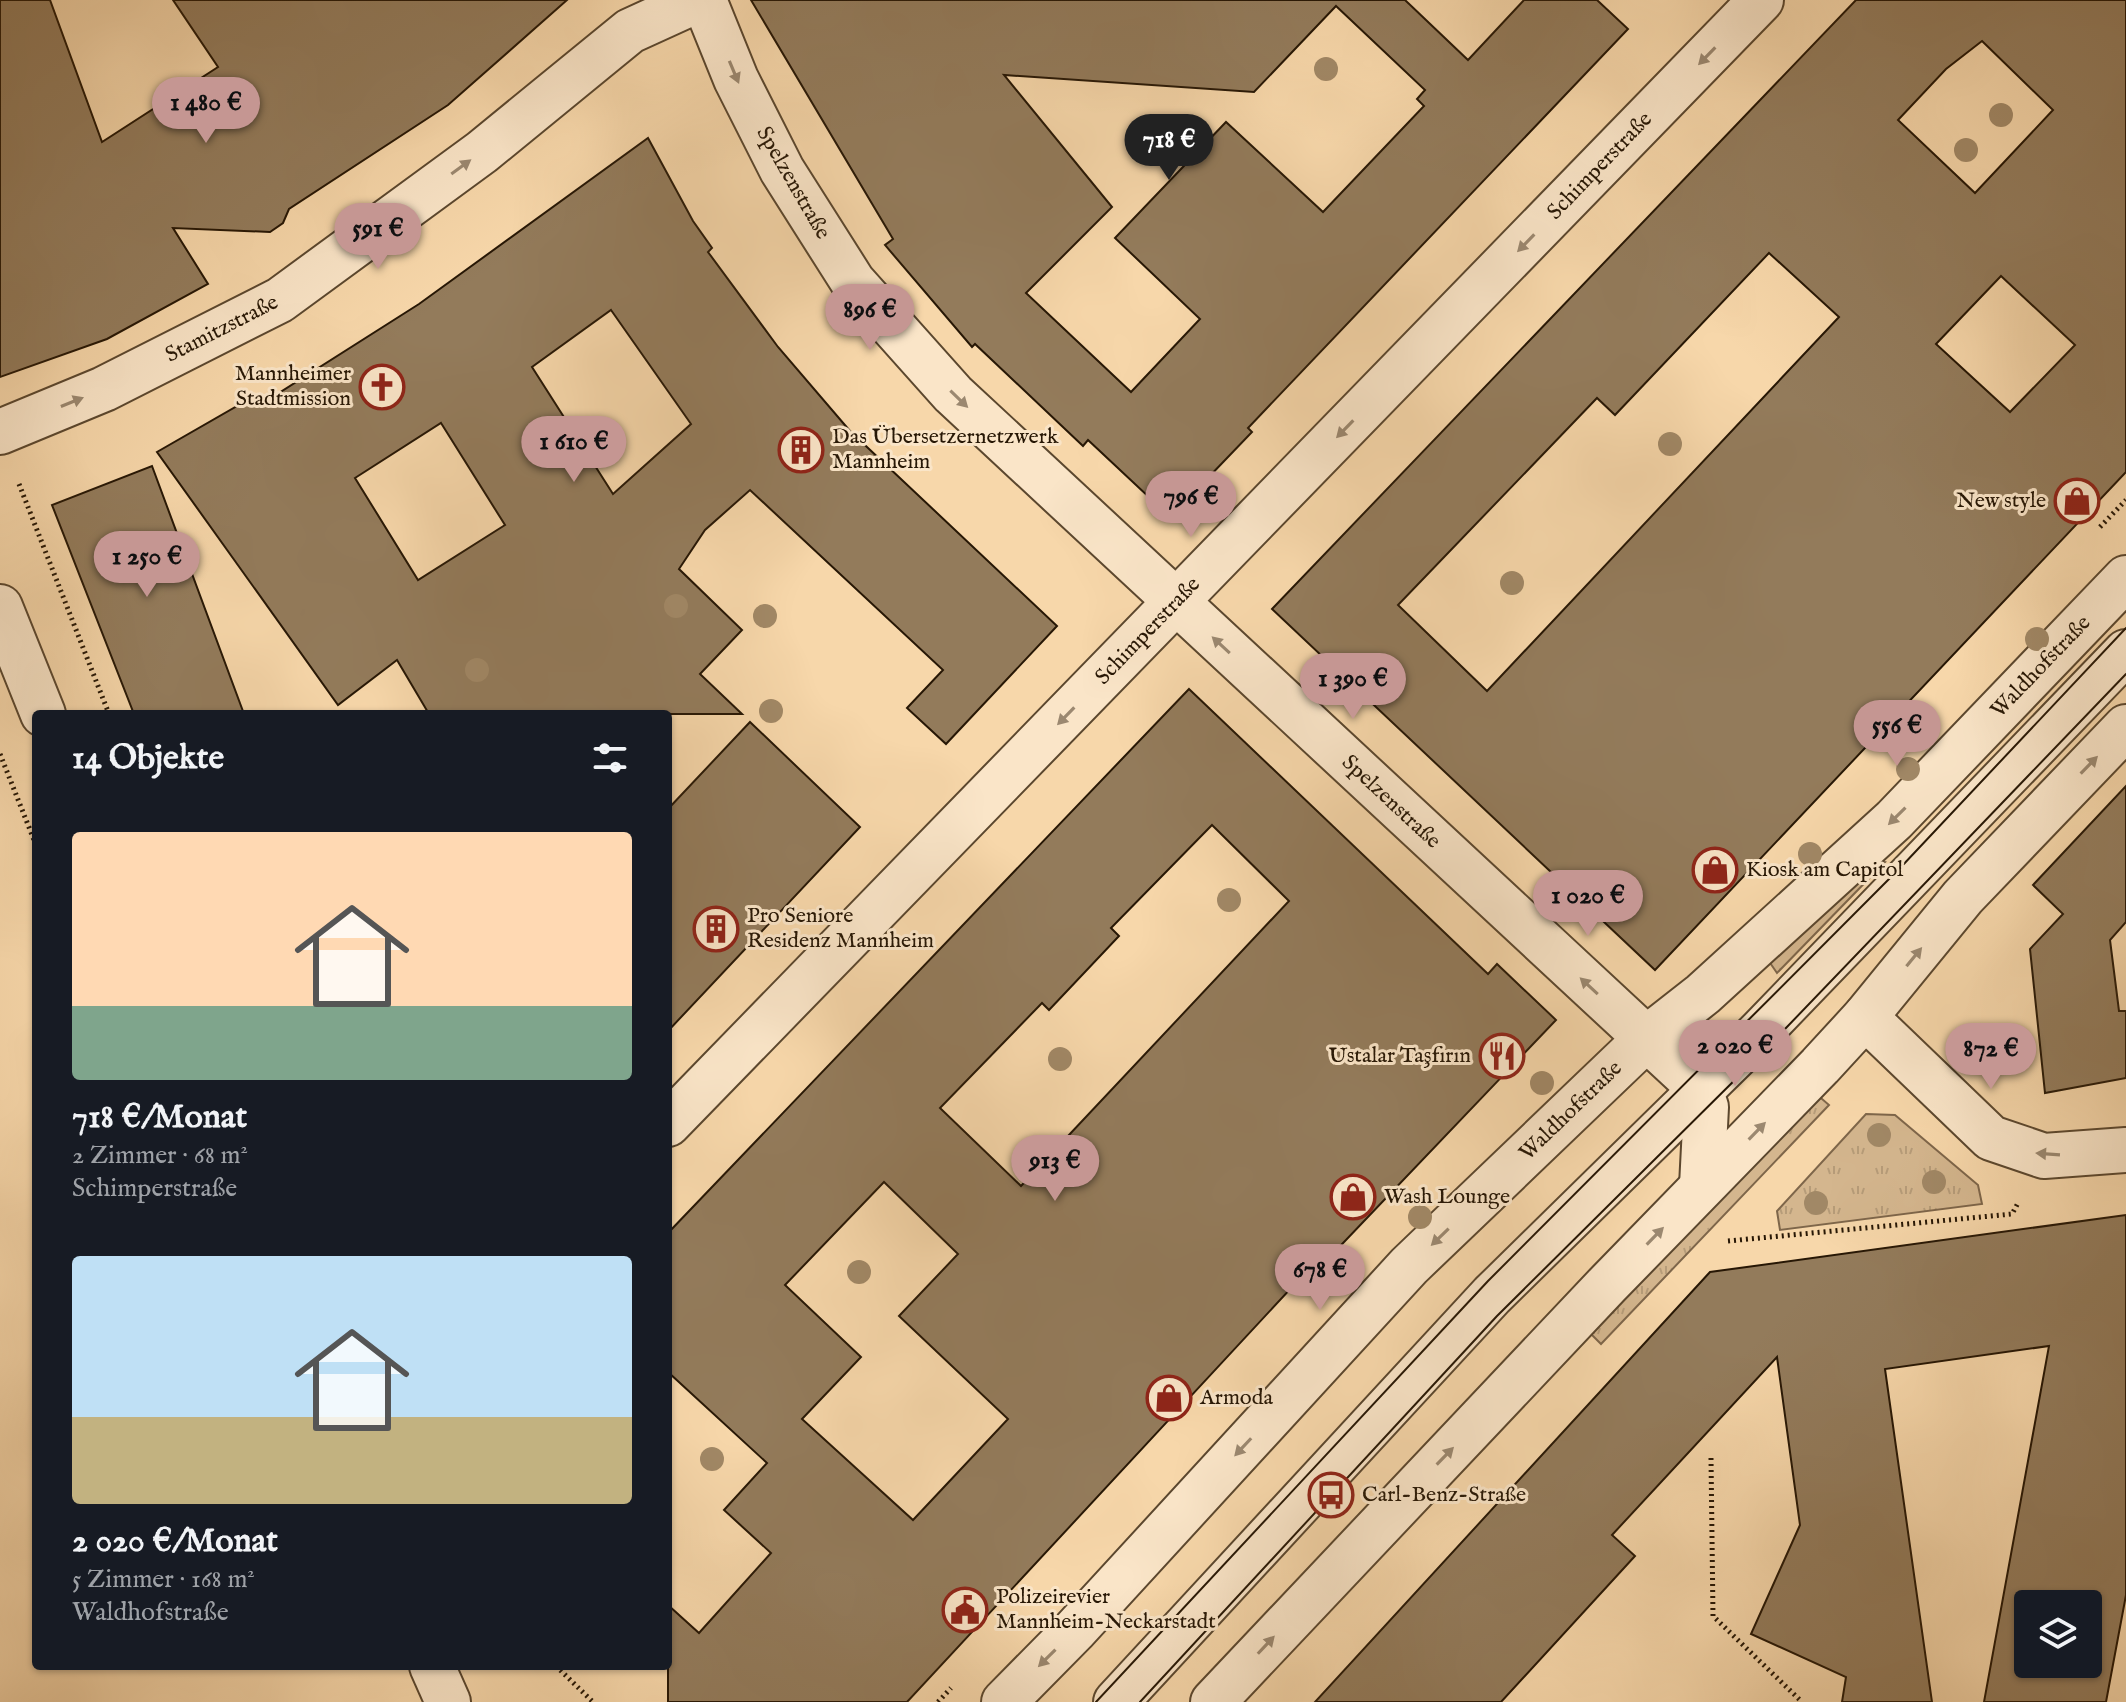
<!DOCTYPE html>
<html lang="de">
<head>
<meta charset="utf-8">
<style>
	body { margin:0; font-family:"IM FELL English",serif; background:#242831; color:#f1f3f6; height:100vh; display:flex; flex-direction:column; font-size:30px; white-space:nowrap }
	* { box-sizing:border-box; margin:0 }
	p { font-size:26px; color:#9ea1a6 }
	.icon { flex:none; width:44px; height:44px; fill:none; stroke:currentColor; stroke-width:2; stroke-linecap:round; stroke-linejoin:round }
	.map { position:relative; flex:1; overflow:hidden }
	.side { position:absolute; left:32px; top:710px; width:640px; height:960px; display:flex; flex-direction:column; background:#171b24; border-radius:8px; box-shadow:0 2px 6px #0004 }
	.side>* { flex:none }
	.fabs { position:absolute; left:2014px; top:1590px; display:grid; gap:16px }
	.fabs a { display:grid; place-items:center; width:88px; height:88px; border-radius:8px; background:#171b24; box-shadow:0 2px 6px #0004; font-size:40px }
	.price { position:absolute; translate:-50% -68px; padding:0 18px; border-radius:28px; background:#c59692; color:#111; font-size:26px; line-height:52px; filter:drop-shadow(0 2px 4px #0008) }
	.price::after { content:''; position:absolute; left:50%; top:48px; width:24px; height:18px; margin-left:-12px; background:inherit; clip-path:polygon(0 0,100% 0,50% 100%) }
	.price.selected { background:#222; color:#fff }
	ul { padding:0; list-style:none }
	li { display:grid; align-content:center; gap:16px; height:424px; padding:0 40px }
	li span { display:grid; place-items:center; height:248px; border-radius:8px; color:#555 }
	li>.icon { margin-inline-start:auto }
	span .icon { width:144px; height:144px; fill:#fffc; stroke-width:1 }
	li b { font-size:34px }
	h2 { display:flex; justify-content:space-between; align-items:center; height:96px; padding:0 40px; font-size:34px }
	.map>svg:first-child { display:block }
	.grass { fill:url(#grass-tufts); stroke:#7e664a; stroke-width:2 }
	.building { fill:#937b5b; stroke:#271705; stroke-width:2; fill-rule:evenodd }
	.lines { fill:none; stroke-linecap:round; stroke-linejoin:round }
	.minor-casing { stroke:#5b472e; stroke-width:48 }
	.path { stroke:#271705; stroke-width:5; stroke-dasharray:2 4; stroke-linecap:butt }
	.minor { stroke:#fae5c8; stroke-width:44 }
	.tram { stroke:#271705; stroke-width:2 }
	.tree { fill:#a18866 }
	.oneway { fill:#9b8870 }
	.labels { text-anchor:middle; dominant-baseline:central; stroke-width:6; stroke-linejoin:round; paint-order:stroke }
	.street-label { font-size:22px; fill:#271705; stroke:#fae5c8 }
	.poi-label { font-size:22px; fill:#271705; stroke:#fae5c8; text-anchor:start }
</style>
</head>
<body>
<div class="map">
<svg width="2126" height="1702" viewBox="0 0 2126 1702">
	<defs>
		<pattern id="grass-tufts" width="24" height="20" patternUnits="userSpaceOnUse" patternTransform="scale(2)"><rect width="24" height="20" fill="#d4b68e"/><path d="M3 7l-1-3M5 7V3M7 7l1-3M15 17l-1-3M17 17v-4M19 17l1-3" fill="none" stroke="#b69c79"/></pattern>
	</defs>
	<rect width="100%" height="100%" fill="#f7d7aa"/>
	<filter id="stains"><feTurbulence type="fractalNoise" baseFrequency=".0025" numOctaves="4"/><feColorMatrix values="0 0 0 0 .2 0 0 0 0 .09 0 0 0 0 .02 0 0 0 .5 -.17"/></filter>
	<radialGradient id="worn" r=".72"><stop offset=".6" stop-color="#630" stop-opacity="0"/><stop offset="1" stop-color="#630" stop-opacity=".3"/></radialGradient>
	<g class="grass">
		<path d="M1880 861 1885 862 1777 973 1766 957Z"/>
		<path d="M1814 1092 1829 1105 1601 1344 1584 1327Z"/>
		<path d="M1866 1114 1895 1115 1978 1185 1982 1204 1780 1230 1777 1211Z"/>
	</g>
	<g class="building">
		<path d="M0 0H50L102 142 218 67 173 0H567L448 105 289 209 283 223 270 232 173 228 208 284 107 339 0 377Z"/>
		<path d="M751 0H1405L1468 60 1524 0H1597L1628 29 1248 428 1252 432 1204 482 1201 479 1167 514 1088 440 1083 446 975 344 972 347 885 245 893 239ZM1336 6 1425 90 1417 99 1424 106 1323 212 1226 122 1115 238 1200 319 1131 392 1026 293 1112 207 1004 75 1254 92Z"/>
		<path d="M1856 0H2126V472L1655 970 1272 609ZM1982 41 2053 110 1975 193 1898 120 1946 69ZM1769 253 1839 317 1487 691 1398 605 1597 398 1615 415ZM2001 276 2075 345 2010 412 1936 344Z"/>
		<path d="M648 138 693 221 712 248 708 252 778 347 850 431 1057 626 946 744 907 708 943 670 750 490 705 530 679 569 742 630 700 674 742 714H429L397 660 338 705 157 452 258 394 263 403 419 304ZM611 310 691 424 613 494 532 367ZM441 423 505 525 418 580 355 478Z"/>
		<path d="M152 466 244 714H134L52 505Z"/>
		<path d="M1189 689 1488 974 1497 964 1556 1020 1324 1263 1319 1258 907 1702H668V1605L699 1633 771 1553 724 1510 767 1463 668 1372V1233ZM1212 825 1289 901 1021 1186 940 1108 1042 1003 1049 1010 1119 936 1111 928ZM884 1182 958 1254 899 1316 1008 1419 913 1520 802 1419 861 1357 785 1285Z"/>
		<path d="M750 722 860 827 668 1031V809Z"/>
		<path d="M2126 786V922L2110 940 2119 1011H2126V1078L2045 1093 2030 949 2063 914 2033 885Z"/>
		<path d="M2126 1215V1595L2106 1702H1984L2049 1346 1885 1369 1932 1702H1842L1846 1677 1751 1634 1800 1525 1777 1357 1612 1535 1635 1556 1501 1702H1315L1710 1272ZM2028 1604H2088V1664H2028Z"/>
	</g>
	<g class="lines">
		<g class="minor-casing">
			<g id="minor">
				<path d="M704 0 736 79 782 170 853 282 953 394 1689 1078 1700 1092 1706 1107 1702 1186"/>
				<path d="M0 432 104 389 280 300 482 152 630 31 698 0"/>
				<path d="M0 607 43 714"/>
				<path d="M1865 1017 1991 1138 2044 1156 2126 1150"/>
				<path d="M668 1124 1761 0"/>
				<path d="M432 1666 448 1702"/>
				<path d="M1004 1702 1074 1631 1409 1266 1647 1038 1703 994 1894 820 2126 578"/>
				<path d="M1116 1702 1492 1295 1760 1032 2126 652"/>
				<path d="M1213 1702 1607 1285 1820 1066 1865 1017 1963 897 2126 727"/>
			</g>
		</g>
		<g class="path">
			<path d="M19 484 109 714"/>
			<path d="M2100 527 2126 500"/>
			<path d="M0 754 36 845"/>
			<path d="M1728 1241 2012 1214 2018 1203"/>
			<path d="M1711 1458 1713 1616 1802 1702"/>
			<path d="M556 1666 593 1702"/>
			<path d="M938 1702 951 1688"/>
		</g>
		<use href="#minor" class="minor"/>
		<g class="tram">
			<path d="M1096 1702 1488 1281 1901 867 2126 628"/>
			<path d="M1140 1702 1497 1316 1761 1054 2126 674"/>
		</g>
	</g>
	<g class="tree">
		<circle cx="1326" cy="69" r="12"/>
		<circle cx="2001" cy="115" r="12"/>
		<circle cx="1966" cy="150" r="12"/>
		<circle cx="1670" cy="444" r="12"/>
		<circle cx="1512" cy="583" r="12"/>
		<circle cx="676" cy="606" r="12"/>
		<circle cx="765" cy="616" r="12"/>
		<circle cx="2037" cy="639" r="12"/>
		<circle cx="477" cy="670" r="12"/>
		<circle cx="771" cy="711" r="12"/>
		<circle cx="1908" cy="769" r="12"/>
		<circle cx="1810" cy="854" r="12"/>
		<circle cx="1229" cy="900" r="12"/>
		<circle cx="1060" cy="1059" r="12"/>
		<circle cx="1542" cy="1083" r="12"/>
		<circle cx="1879" cy="1135" r="12"/>
		<circle cx="1934" cy="1182" r="12"/>
		<circle cx="1816" cy="1203" r="12"/>
		<circle cx="1420" cy="1217" r="12"/>
		<circle cx="859" cy="1272" r="12"/>
		<circle cx="712" cy="1459" r="12"/>
	</g>
	<defs><path id="oneway-solid" d="M-6-.8H1V-3.2L6.5 0L1 3.2V.8H-6Z" transform="scale(2)"/></defs>
	<g class="oneway">
		<use href="#oneway-solid" transform="translate(1707 56) rotate(134)"/>
		<use href="#oneway-solid" transform="translate(734 72) rotate(67)"/>
		<use href="#oneway-solid" transform="translate(461 167) rotate(-36)"/>
		<use href="#oneway-solid" transform="translate(1526 243) rotate(134)"/>
		<use href="#oneway-solid" transform="translate(959 399) rotate(44)"/>
		<use href="#oneway-solid" transform="translate(72 402) rotate(-22)"/>
		<use href="#oneway-solid" transform="translate(1345 429) rotate(134)"/>
		<use href="#oneway-solid" transform="translate(1221 645) rotate(-137)"/>
		<use href="#oneway-solid" transform="translate(1066 716) rotate(134)"/>
		<use href="#oneway-solid" transform="translate(2089 765) rotate(-46)"/>
		<use href="#oneway-solid" transform="translate(1897 816) rotate(135)"/>
		<use href="#oneway-solid" transform="translate(1914 957) rotate(-51)"/>
		<use href="#oneway-solid" transform="translate(1589 986) rotate(-137)"/>
		<use href="#oneway-solid" transform="translate(1757 1131) rotate(-46)"/>
		<use href="#oneway-solid" transform="translate(2048 1154) rotate(-176)"/>
		<use href="#oneway-solid" transform="translate(1655 1236) rotate(-46)"/>
		<use href="#oneway-solid" transform="translate(1440 1237) rotate(136)"/>
		<use href="#oneway-solid" transform="translate(1243 1447) rotate(133)"/>
		<use href="#oneway-solid" transform="translate(1445 1456) rotate(-46)"/>
		<use href="#oneway-solid" transform="translate(1266 1645) rotate(-47)"/>
		<use href="#oneway-solid" transform="translate(1047 1658) rotate(135)"/>
	</g>
	<defs>
		<g id="church-ring" transform="scale(2.3)"><circle r="9.5" fill="#fae5c8" stroke="#8f2418" stroke-width="1.5"/><path d="M-1.2-6h2.4v3.5h3.3v2.4h-3.3V6h-2.4V-.1h-3.3v-2.4h3.3Z" fill="#8f2418"/></g>
		<g id="building-ring" transform="scale(2.3)"><circle r="9.5" fill="#fae5c8" stroke="#8f2418" stroke-width="1.5"/><path d="M-4-6H4V6H1V3H-1V6H-4ZM-2.5-4.3h1.7v1.8h-1.7ZM.8-4.3h1.7v1.8H.8ZM-2.5-1h1.7V.8h-1.7ZM.8-1h1.7V.8H.8Z" fill="#8f2418"/></g>
		<g id="shop-ring" transform="scale(2.3)"><circle r="9.5" fill="#fae5c8" stroke="#8f2418" stroke-width="1.5"/><path d="M-5-2.5h2.3a2.7 3.5 0 0 1 5.4 0H5L5.5 6h-11ZM-1.5-2.5h3a1.5 2.3 0 0 0-3 0Z" fill="#8f2418"/></g>
		<g id="restaurant-ring" transform="scale(2.3)"><circle r="9.5" fill="#fae5c8" stroke="#8f2418" stroke-width="1.5"/><path d="M-5-6h1v4h1v-4h1v4h1v-4h1v5L-1.5 .5V6h-2V.5L-5-1ZM5-6V6H3V1.5H1.5Q1.5-4 5-6Z" fill="#8f2418"/></g>
		<g id="bus-ring" transform="scale(2.3)"><circle r="9.5" fill="#fae5c8" stroke="#8f2418" stroke-width="1.5"/><path d="M-5-6H5V4H4V6H2V4H-2V6H-4V4H-5ZM-3.5-4V0h7V-4ZM-3.5 1.2v1.5H-2V1.2ZM2 1.2v1.5H3.5V1.2Z" fill="#8f2418"/></g>
		<g id="civic-ring" transform="scale(2.3)"><circle r="9.5" fill="#fae5c8" stroke="#8f2418" stroke-width="1.5"/><path d="M-.6-6.5H3V-4.5H.6V-3L4-1V1h2V6H-6V1h2V-1L-.6-3ZM-1.2 2.5V6h2.4V2.5Z" fill="#8f2418"/></g>
	</defs>
	<g fill-rule="evenodd">
		<use href="#church-ring" x="382" y="387"/>
		<use href="#building-ring" x="801" y="450"/>
		<use href="#shop-ring" x="2077" y="501"/>
		<use href="#shop-ring" x="1715" y="870"/>
		<use href="#building-ring" x="716" y="929"/>
		<use href="#restaurant-ring" x="1502" y="1056"/>
		<use href="#shop-ring" x="1353" y="1197"/>
		<use href="#shop-ring" x="1169" y="1398"/>
		<use href="#bus-ring" x="1331" y="1495"/>
		<use href="#civic-ring" x="965" y="1610"/>
	</g>
	<g class="labels">
		<g class="street-label">
			<text transform="translate(1600 166) rotate(-46)">Schimperstraße</text>
			<text transform="translate(793 183) rotate(60)">Spelzenstraße</text>
			<text transform="translate(222 329) rotate(-27)">Stamitzstraße</text>
			<text transform="translate(1148 631) rotate(-46)">Schimperstraße</text>
			<text transform="translate(2041 667) rotate(-46)">Waldhofstraße</text>
			<text transform="translate(1391 802) rotate(43)">Spelzenstraße</text>
			<text transform="translate(1571 1111) rotate(-44)">Waldhofstraße</text>
		</g>
		<g class="poi-label">
			<text x="351" y="374" text-anchor="end">Mannheimer<tspan x="351" dy="25">Stadtmission</tspan></text>
			<text x="832" y="437">Das Übersetzernetzwerk<tspan x="832" dy="25">Mannheim</tspan></text>
			<text x="2046" y="501" text-anchor="end">New style</text>
			<text x="1746" y="870">Kiosk am Capitol</text>
			<text x="747" y="916">Pro Seniore<tspan x="747" dy="25">Residenz Mannheim</tspan></text>
			<text x="1471" y="1056" text-anchor="end">Ustalar Taşfırın</text>
			<text x="1384" y="1197">Wash Lounge</text>
			<text x="1200" y="1398">Armoda</text>
			<text x="1362" y="1495">Carl-Benz-Straße</text>
			<text x="996" y="1597">Polizeirevier<tspan x="996" dy="25">Mannheim-Neckarstadt</tspan></text>
		</g>
	</g>
	<rect width="100%" height="100%" filter="url(#stains)"/>
	<rect width="100%" height="100%" fill="url(#worn)"/>
</svg>
<div class="fabs">
<a><svg class="icon" aria-label="layers" viewBox="0 0 24 24"><path d="M12 4l9 5-9 5-9-5zM3 14l9 5 9-5"/></svg></a>
</div>
<b class="price" style="left:206px;top:145px">1 480 €</b>
<b class="price selected" style="left:1169px;top:182px">718 €</b>
<b class="price" style="left:378px;top:271px">591 €</b>
<b class="price" style="left:870px;top:352px">896 €</b>
<b class="price" style="left:574px;top:484px">1 610 €</b>
<b class="price" style="left:1191px;top:539px">796 €</b>
<b class="price" style="left:147px;top:599px">1 250 €</b>
<b class="price" style="left:1353px;top:721px">1 390 €</b>
<b class="price" style="left:1897px;top:768px">556 €</b>
<b class="price" style="left:1588px;top:938px">1 020 €</b>
<b class="price" style="left:1735px;top:1088px">2 020 €</b>
<b class="price" style="left:1991px;top:1091px">872 €</b>
<b class="price" style="left:1055px;top:1203px">913 €</b>
<b class="price" style="left:1320px;top:1312px">678 €</b>
<section class="side">
<h2>14 Objekte<svg class="icon" aria-label="filters" viewBox="0 0 24 24"><path d="M4 7h16M4 17h16"/><circle cx="9" cy="7" r="2"/><circle cx="15" cy="17" r="2"/></svg></h2>
<ul>
<li><span style="background:linear-gradient(#ffd9b3 70%,#7fa58c 0)"><svg class="icon" aria-label="home" viewBox="0 0 24 24"><path d="M3 11l9-7 9 7M6 9v11h12V9"/></svg></span><div><b>718 €/Monat</b><p>2 Zimmer · 68 m²</p><p>Schimperstraße</p></div></li>
<li><span style="background:linear-gradient(#bfe0f5 65%,#c2b280 0)"><svg class="icon" aria-label="home" viewBox="0 0 24 24"><path d="M3 11l9-7 9 7M6 9v11h12V9"/></svg></span><div><b>2 020 €/Monat</b><p>5 Zimmer · 168 m²</p><p>Waldhofstraße</p></div></li>
</ul>
</section>
</div>
</body>
</html>
